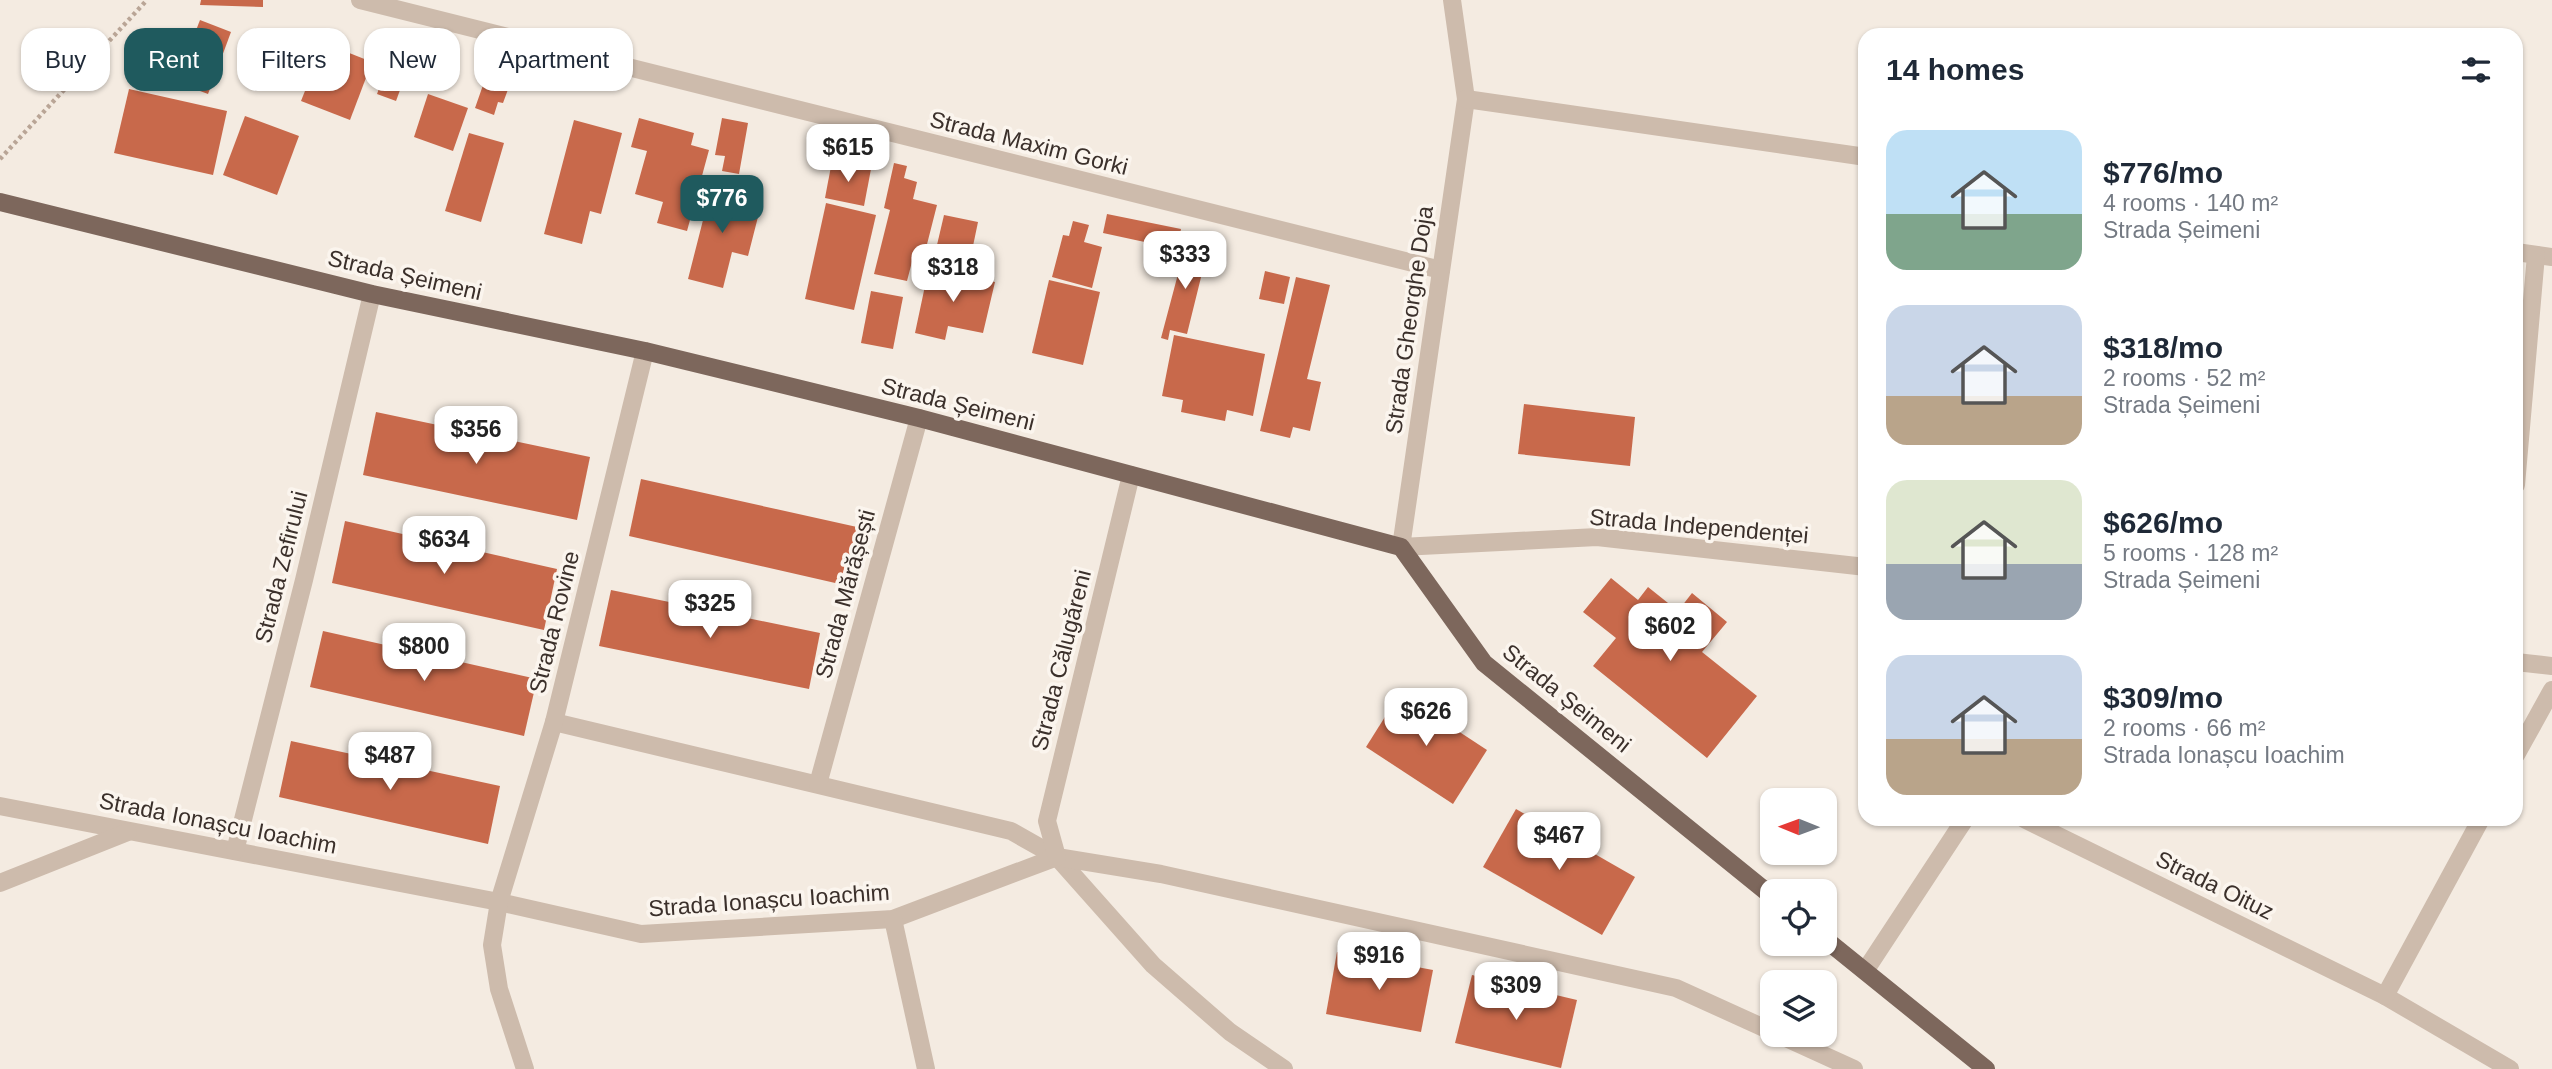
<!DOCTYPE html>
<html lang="en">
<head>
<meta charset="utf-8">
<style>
	body { margin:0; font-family:Helvetica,sans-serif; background:#f6f6f7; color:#1f2937; height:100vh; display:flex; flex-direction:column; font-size:26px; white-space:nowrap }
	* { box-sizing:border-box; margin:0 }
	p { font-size:23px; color:#747a83 }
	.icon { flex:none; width:38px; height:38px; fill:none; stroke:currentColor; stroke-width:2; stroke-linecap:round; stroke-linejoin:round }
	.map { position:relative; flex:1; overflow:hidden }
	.sheet { position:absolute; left:1858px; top:28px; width:665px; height:798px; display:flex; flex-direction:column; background:#fff; border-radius:21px; box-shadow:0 2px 5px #0004 }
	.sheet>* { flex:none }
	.hud { position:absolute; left:21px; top:28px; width:665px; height:63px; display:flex; gap:14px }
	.needle { width:46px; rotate:271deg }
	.controls { position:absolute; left:1760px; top:788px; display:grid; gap:14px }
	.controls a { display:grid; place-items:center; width:77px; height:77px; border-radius:14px; background:#fff; box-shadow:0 2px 5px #0004; font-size:35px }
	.price { position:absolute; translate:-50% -60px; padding:0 16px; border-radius:14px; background:#fff; color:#222; font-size:23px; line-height:46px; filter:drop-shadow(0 2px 4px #0008) }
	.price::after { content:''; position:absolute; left:50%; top:42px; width:21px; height:16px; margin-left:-10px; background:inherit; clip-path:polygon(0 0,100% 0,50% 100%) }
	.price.active { background:#1f5a5e; color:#fff }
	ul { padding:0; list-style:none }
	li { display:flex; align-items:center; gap:21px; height:175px; padding:0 28px }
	li span { display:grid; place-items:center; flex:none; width:196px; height:140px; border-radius:21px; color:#555 }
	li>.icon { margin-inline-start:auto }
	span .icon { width:84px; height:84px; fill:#fffc; stroke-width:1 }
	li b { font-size:30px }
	h2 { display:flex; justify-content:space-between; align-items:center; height:84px; padding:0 28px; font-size:30px }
	.chip { padding:0 24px; border-radius:21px; background:#fff; box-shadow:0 2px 5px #0004; font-size:24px; line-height:63px }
	.chip.active { background:#1f5a5e; color:#fff }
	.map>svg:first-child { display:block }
	.building { fill:#c8694b }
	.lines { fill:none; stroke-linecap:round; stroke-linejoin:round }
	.path { stroke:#b9a596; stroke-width:4.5; stroke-dasharray:3.5 3.5; stroke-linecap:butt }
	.minor { stroke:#cdbbac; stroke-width:18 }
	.major { stroke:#7d675c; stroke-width:18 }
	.labels { text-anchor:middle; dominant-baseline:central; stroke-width:7; stroke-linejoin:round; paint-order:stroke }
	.street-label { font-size:23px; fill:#3b302b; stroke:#fbf5ee }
</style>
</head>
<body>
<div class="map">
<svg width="2552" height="1069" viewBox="0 0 2552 1069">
	<rect width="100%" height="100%" fill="#f4ebe1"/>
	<g class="building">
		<path d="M201 0H263V7L200 5Z"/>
		<path d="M200 20 231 32 208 94 176 82Z"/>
		<path d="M324 43 372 62 350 120 301 101Z"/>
		<path d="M391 56 410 63 396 101 377 94Z"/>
		<path d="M489 68 513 76 503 103 498 102 494 115 475 108Z"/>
		<path d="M129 89 227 111 213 175 114 153Z"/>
		<path d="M428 94 468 108 453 151 414 137Z"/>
		<path d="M245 116 299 136 277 195 223 175Z"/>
		<path d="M639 118 694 133 691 145 709 150 687 231 657 223 663 202 635 194 647 151 631 147Z"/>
		<path d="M722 118 748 123 739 174 722 171 725 156 715 155Z"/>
		<path d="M574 120 622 133 601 214 590 211 582 244 544 234Z"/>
		<path d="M469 133 504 143 481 222 445 211Z"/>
		<path d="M832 161 871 169 864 206 825 198Z"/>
		<path d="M894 163 907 166 904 178 917 182 913 199 937 205 924 256 914 254 907 281 874 274 890 210 884 208Z"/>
		<path d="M713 181 745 189 740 209 759 213 748 256 732 252 723 288 688 279Z"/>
		<path d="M826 203 876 215 854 310 805 299Z"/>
		<path d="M1107 214 1181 229 1177 249 1103 233Z"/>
		<path d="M944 215 978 222 968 270 933 262Z"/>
		<path d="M1073 221 1089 225 1084 242 1102 247 1092 288 1052 277 1063 235 1069 236Z"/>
		<path d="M1186 244 1208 249 1187 334 1170 330 1168 340 1161 338Z"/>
		<path d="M929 267 995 282 983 333 948 326 945 340 915 333Z"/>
		<path d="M1265 271 1290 277 1284 304 1259 299Z"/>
		<path d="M1296 277 1330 285 1307 379 1321 382 1310 431 1293 427 1290 438 1260 431Z"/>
		<path d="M1049 280 1100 292 1083 365 1032 353Z"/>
		<path d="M871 291 903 297 893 349 861 343Z"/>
		<path d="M1174 335 1265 354 1253 416 1227 410 1225 421 1181 412 1183 400 1162 396Z"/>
		<path d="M1524 404 1635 417 1630 466 1518 454Z"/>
		<path d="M376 412 590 457 577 520 363 475Z"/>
		<path d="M641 479 857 527 844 585 629 536Z"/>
		<path d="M345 521 557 569 544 630 332 583Z"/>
		<path d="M1611 578 1638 600 1648 587 1678 611 1692 593 1727 622 1702 652 1757 696 1707 758 1593 666 1616 638 1583 612Z"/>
		<path d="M611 590 820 633 809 689 599 646Z"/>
		<path d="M323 631 537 679 524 736 310 687Z"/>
		<path d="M1400 693 1487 750 1453 804 1366 747Z"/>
		<path d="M291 741 500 786 488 844 279 797Z"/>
		<path d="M1516 809 1635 877 1602 935 1483 867Z"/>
		<path d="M1337 952 1433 970 1421 1032 1326 1014Z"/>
		<path d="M1472 975 1577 1000 1561 1068 1455 1043Z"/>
	</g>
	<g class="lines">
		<path class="path" d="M0 159 147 0"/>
		<g class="minor">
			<path d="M360 0 1441 270"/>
			<path d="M1452 0 1466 99 1401 547 1597 537 1866 567"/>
			<path d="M1466 99 1866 157"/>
			<path d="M2516 252 2552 257"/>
			<path d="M2516 485 2536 255"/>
			<path d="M2516 662 2552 666"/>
			<path d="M554 722 1011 831 1057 857 1153 965 1230 1032 1284 1069"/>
			<path d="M2516 755 2552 690"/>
			<path d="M818 784 919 418"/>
			<path d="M0 806 499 902 641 934 893 919 1057 857 1161 874 1676 988 1773 1032"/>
			<path d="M2024 819 2385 996 2510 1069"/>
			<path d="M235 851 304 580 372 294"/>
			<path d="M1057 857 1047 821 1131 475"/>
			<path d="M0 883 128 832"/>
			<path d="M893 919 926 1069"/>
			<path d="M1865 971 1965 819"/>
			<path d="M2385 996 2481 819"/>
			<path d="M1777 1034 1854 1069"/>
			<path d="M525 1069 499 989 492 945 499 902 554 722 645 351"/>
		</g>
		<g class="major">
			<path d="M0 202 372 294 645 351 919 418 1401 547 1484 663 1773 897"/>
			<path d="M1825 939 1986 1069"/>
		</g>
	</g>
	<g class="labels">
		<g class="street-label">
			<text transform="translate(1029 143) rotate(14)">Strada Maxim Gorki</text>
			<text transform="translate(405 275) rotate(13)">Strada Șeimeni</text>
			<text transform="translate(1409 320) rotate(-82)">Strada Gheorghe Doja</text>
			<text transform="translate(958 404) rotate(14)">Strada Șeimeni</text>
			<text transform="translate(1699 526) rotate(5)">Strada Independenței</text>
			<text transform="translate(281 567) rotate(-76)">Strada Zefirului</text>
			<text transform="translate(845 594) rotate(-75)">Strada Mărășești</text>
			<text transform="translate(554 622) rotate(-76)">Strada Rovine</text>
			<text transform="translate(1061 660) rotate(-76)">Strada Călugăreni</text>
			<text transform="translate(1567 698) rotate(39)">Strada Șeimeni</text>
			<text transform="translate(218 823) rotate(11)">Strada Ionașcu Ioachim</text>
			<text transform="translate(2215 885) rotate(26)">Strada Oituz</text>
			<text transform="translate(769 900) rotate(-4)">Strada Ionașcu Ioachim</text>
		</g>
	</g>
</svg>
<div class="controls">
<a><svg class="needle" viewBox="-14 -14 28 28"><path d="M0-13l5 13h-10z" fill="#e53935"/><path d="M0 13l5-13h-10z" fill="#747a83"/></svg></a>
<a><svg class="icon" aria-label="locate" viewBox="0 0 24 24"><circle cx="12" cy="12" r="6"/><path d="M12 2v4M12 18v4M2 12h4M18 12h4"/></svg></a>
<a><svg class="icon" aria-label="layers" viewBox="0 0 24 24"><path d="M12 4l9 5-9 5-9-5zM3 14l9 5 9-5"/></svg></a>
</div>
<b class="price" style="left:848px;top:184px">$615</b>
<b class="price active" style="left:722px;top:235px">$776</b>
<b class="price" style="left:1185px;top:291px">$333</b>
<b class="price" style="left:953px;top:304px">$318</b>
<b class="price" style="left:476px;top:466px">$356</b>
<b class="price" style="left:444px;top:576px">$634</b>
<b class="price" style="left:710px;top:640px">$325</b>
<b class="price" style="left:1670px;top:663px">$602</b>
<b class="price" style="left:424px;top:683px">$800</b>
<b class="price" style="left:1426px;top:748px">$626</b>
<b class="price" style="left:390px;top:792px">$487</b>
<b class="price" style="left:1559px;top:872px">$467</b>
<b class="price" style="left:1379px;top:992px">$916</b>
<b class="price" style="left:1516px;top:1022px">$309</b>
<div class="hud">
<a class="chip">Buy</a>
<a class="chip active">Rent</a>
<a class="chip">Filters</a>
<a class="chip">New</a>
<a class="chip">Apartment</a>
</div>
<section class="sheet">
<h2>14 homes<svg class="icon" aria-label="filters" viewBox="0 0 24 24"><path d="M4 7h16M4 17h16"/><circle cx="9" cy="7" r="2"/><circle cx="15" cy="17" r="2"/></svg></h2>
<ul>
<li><span style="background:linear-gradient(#bfe0f5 60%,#7fa58c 0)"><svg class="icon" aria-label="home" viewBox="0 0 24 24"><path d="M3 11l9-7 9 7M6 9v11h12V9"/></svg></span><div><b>$776/mo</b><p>4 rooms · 140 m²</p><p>Strada Șeimeni</p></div></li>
<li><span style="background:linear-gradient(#c9d6e8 65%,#b9a48a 0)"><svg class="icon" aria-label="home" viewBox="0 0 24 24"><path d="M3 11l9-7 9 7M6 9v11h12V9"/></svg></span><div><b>$318/mo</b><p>2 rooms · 52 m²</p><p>Strada Șeimeni</p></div></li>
<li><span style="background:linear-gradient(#dfe7d0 60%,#9aa5b1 0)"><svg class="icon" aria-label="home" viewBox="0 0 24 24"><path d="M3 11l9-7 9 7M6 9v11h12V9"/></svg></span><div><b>$626/mo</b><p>5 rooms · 128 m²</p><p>Strada Șeimeni</p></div></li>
<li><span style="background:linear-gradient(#c9d6e8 60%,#b9a48a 0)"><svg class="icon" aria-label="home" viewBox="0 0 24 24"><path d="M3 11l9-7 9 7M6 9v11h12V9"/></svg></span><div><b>$309/mo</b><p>2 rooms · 66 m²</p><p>Strada Ionașcu Ioachim</p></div></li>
</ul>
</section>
</div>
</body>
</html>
